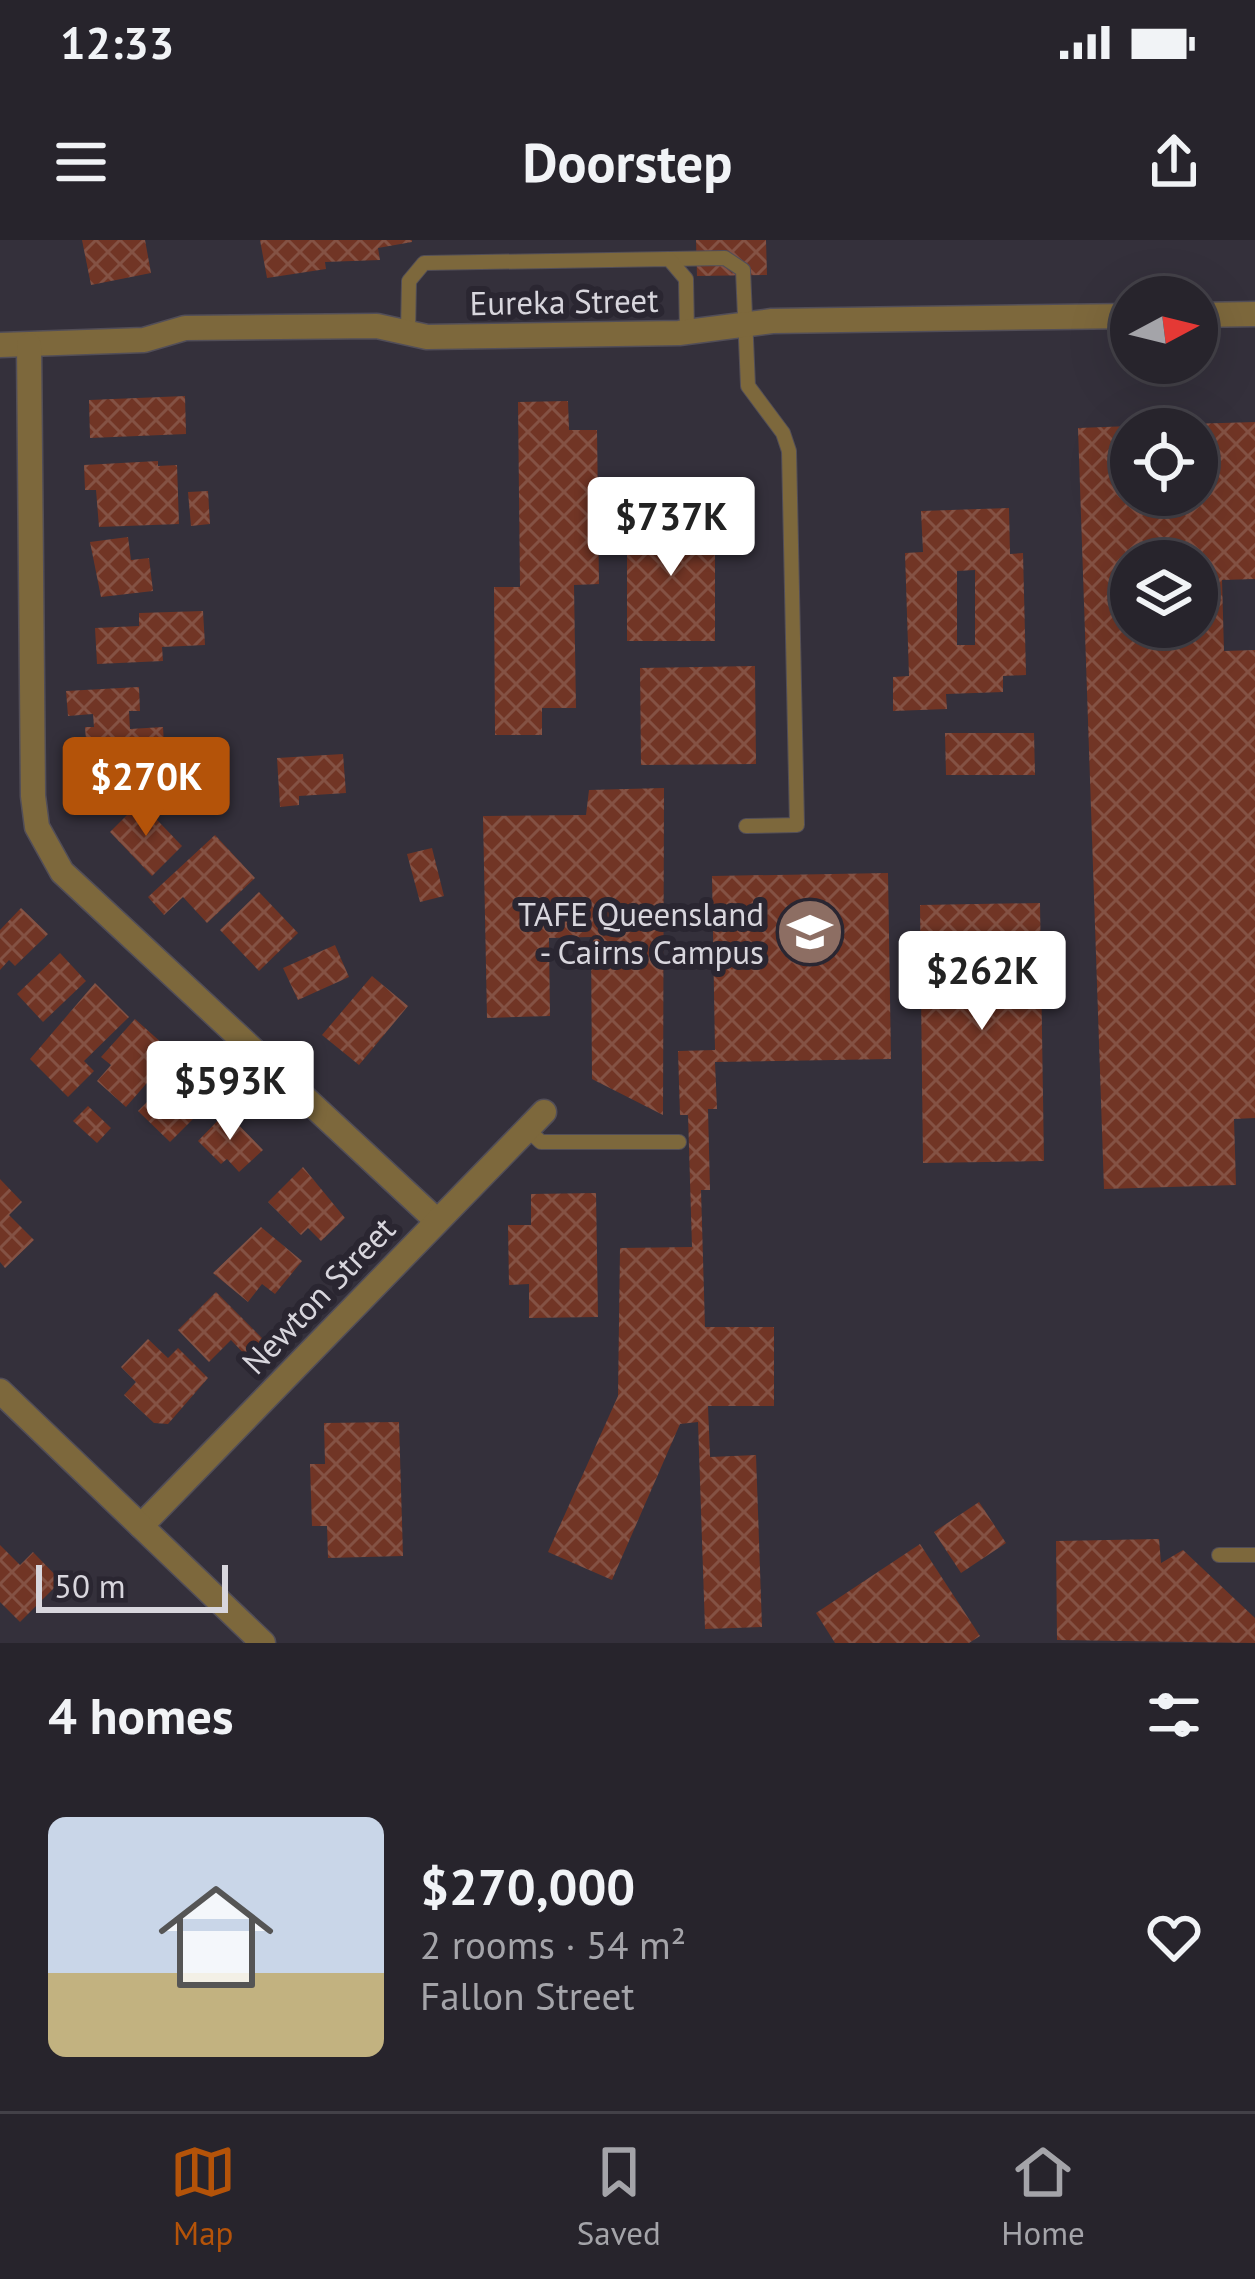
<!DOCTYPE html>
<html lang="en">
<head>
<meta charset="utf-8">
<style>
	body { margin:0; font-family:"PT Sans",sans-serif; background:#2f2c34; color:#f1f3f6; height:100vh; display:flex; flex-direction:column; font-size:45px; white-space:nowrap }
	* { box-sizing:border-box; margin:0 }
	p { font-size:39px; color:#a4a4a9 }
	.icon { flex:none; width:66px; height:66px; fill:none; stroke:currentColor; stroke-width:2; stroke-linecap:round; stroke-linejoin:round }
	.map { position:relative; height:1403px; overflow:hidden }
	.panel { display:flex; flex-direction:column; background:#27242c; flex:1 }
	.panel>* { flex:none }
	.needle { width:78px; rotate:83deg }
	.buttons { position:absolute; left:1110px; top:36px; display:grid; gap:24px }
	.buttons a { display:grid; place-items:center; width:108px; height:108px; border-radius:50%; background:#27242c; box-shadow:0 12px 48px #0002,0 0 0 3px #434148; font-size:60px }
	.scale { position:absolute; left:36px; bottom:30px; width:192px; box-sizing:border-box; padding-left:12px; border:6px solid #d8d6dd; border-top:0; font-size:33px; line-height:42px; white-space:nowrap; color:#d8d6dd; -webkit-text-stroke:9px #2a2631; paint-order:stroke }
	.price { position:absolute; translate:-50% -102px; padding:0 27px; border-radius:12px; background:#fff; color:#222; font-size:39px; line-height:78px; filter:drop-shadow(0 3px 6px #0008) }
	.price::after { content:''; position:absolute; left:50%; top:72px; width:36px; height:27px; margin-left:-18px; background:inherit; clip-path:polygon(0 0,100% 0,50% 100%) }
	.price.on { background:#b45309; color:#fff }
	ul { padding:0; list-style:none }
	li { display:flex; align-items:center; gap:36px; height:300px; padding:0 48px }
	li span { display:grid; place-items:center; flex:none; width:336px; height:240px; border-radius:18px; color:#555 }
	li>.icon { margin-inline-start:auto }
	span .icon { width:144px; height:144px; fill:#fffc; stroke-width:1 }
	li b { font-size:51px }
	h2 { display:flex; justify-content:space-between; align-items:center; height:144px; padding:0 48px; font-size:51px }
	.status { display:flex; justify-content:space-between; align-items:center; height:84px; padding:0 60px; background:#27242c; direction:ltr }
	.status svg { height:33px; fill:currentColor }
	header { display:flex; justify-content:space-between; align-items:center; height:156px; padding:0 48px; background:#27242c; font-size:54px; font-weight:700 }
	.tabs { display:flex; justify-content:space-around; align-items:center; height:168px; border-top:3px solid #434148; background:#27242c; font-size:33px; color:#a4a4a9 }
	.tabs a { display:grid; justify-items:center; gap:6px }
	.tabs .on { color:#b45309 }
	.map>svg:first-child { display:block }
	.building { fill:url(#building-cross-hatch); fill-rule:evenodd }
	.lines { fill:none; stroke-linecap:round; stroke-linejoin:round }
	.service-casing { stroke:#524e58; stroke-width:16 }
	.minor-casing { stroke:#524e58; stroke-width:27 }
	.tertiary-casing { stroke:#524e58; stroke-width:27 }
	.service { stroke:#7d683c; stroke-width:14 }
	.minor { stroke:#7d683c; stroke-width:24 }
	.tertiary { stroke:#7d683c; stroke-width:24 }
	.labels { text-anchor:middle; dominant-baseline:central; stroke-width:12; stroke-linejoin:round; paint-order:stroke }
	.street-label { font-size:33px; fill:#d8d6dd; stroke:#2a2631 }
	.poi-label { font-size:33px; fill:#d8d6dd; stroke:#2a2631; text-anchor:end }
</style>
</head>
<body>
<div class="status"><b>12:33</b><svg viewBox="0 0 49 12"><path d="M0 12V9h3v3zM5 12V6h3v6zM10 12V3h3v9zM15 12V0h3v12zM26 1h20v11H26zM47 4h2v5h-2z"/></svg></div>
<header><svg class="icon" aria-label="menu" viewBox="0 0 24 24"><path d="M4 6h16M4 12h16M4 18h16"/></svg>Doorstep<svg class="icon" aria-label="share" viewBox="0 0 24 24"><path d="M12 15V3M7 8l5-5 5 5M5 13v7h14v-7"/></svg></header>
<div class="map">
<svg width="1255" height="1403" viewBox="0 0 1255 1403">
	<defs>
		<pattern id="building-cross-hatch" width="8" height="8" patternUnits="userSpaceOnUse" patternTransform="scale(3)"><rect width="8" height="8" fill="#713525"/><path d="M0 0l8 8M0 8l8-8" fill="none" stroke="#845244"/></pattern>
	</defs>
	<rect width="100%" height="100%" fill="#34303b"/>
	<g class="building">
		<path d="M82 0H145L151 33 91 45Z"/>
		<path d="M260 0H412V2L378 8 380 20 325 22 326 29 267 38Z"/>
		<path d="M696 0H766L767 35 697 36Z"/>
		<path d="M185 156 186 194 90 198 89 160Z"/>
		<path d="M568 161 569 190H597L599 344 574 345 576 468H542V495H495L494 347H520L518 162Z"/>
		<path d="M1255 182V339L1222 340 1224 411 1255 410V878L1234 879 1236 945 1104 949 1078 188 1131 186V255H1197V189L1156 185ZM1131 321H1197V387H1131Z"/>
		<path d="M158 221V226L177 225 179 284 99 287 96 250H85L84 225Z"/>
		<path d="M208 251 210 284 191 286 188 252Z"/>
		<path d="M1009 268 1010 314 1023 313 1026 435 1003 436V452L946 454 947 469 893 471V437L909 436 905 313 923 312 921 271ZM975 330V405H957V331Z"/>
		<rect x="627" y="277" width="88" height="124"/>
		<path d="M128 297 131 320 149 318 153 351 101 357 90 302Z"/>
		<path d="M203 371 205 405 162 407 163 421 97 424 95 388 139 386V373Z"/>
		<path d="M755 426 756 524 641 525 640 428Z"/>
		<path d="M139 447 140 471H129L130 489 163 487 165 522 88 528 85 487H94L93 474 68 476 66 451Z"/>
		<path d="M945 493H1034L1035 535H946Z"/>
		<path d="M343 514 346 553 299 556V565L280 567 277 518Z"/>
		<path d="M664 548 663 875 592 839 591 697 549 698 550 776 487 778 483 576 586 575 589 550Z"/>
		<path d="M140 562 182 606 152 636 110 592Z"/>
		<path d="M215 595 255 638 207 683 183 657 164 675 148 657Z"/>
		<path d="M432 608 444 656 420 662 407 614Z"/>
		<path d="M888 633 891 819 715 822 717 869H708L710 950H701L705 1087H774V1166H708L710 1217 756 1215 762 1387 705 1389 698 1182 680 1184 612 1340 548 1312 618 1156 620 1008 692 1007 688 875H680L678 811 715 810 712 636Z"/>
		<path d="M259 652 298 693 259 731 220 690Z"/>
		<path d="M1040 663 1044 921 923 923 920 665Z"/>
		<path d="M21 668 48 694 15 726 9 720 0 730V690Z"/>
		<path d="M335 705 349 737 298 760 283 728Z"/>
		<path d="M60 713 86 741 43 782 17 754Z"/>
		<path d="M372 736 408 766 359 825 322 795Z"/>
		<path d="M95 743 129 777 84 821 94 831 68 857 30 819Z"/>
		<path d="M135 779 173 813 126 867 97 841 111 825 101 817Z"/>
		<path d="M182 827 214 858 170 902 138 871Z"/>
		<path d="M88 866 111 888 97 903 73 881Z"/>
		<path d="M226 872 263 910 239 932 227 919 221 924 198 901Z"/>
		<path d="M303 927 345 978 321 1001 308 988 301 995 268 962Z"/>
		<path d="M0 939 22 962 9 975 34 1000 5 1028 0 1022Z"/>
		<path d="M596 953 598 1077 529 1078V1044L509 1045 508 985H531V954Z"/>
		<path d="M261 987 302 1021 275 1054 262 1044 248 1062 213 1033Z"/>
		<path d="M216 1052 266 1102 249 1119 231 1100 209 1122 178 1090Z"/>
		<path d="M148 1099 168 1118 178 1108 208 1138 168 1184 154 1183 124 1155 136 1142 121 1127Z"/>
		<path d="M399 1182 403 1316 328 1318 327 1286H312L310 1224H325L324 1183Z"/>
		<path d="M979 1262 1006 1303 961 1333 934 1292Z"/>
		<path d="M1159 1299 1161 1323 1183 1310 1255 1378V1403L1057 1400 1056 1301Z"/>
		<path d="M920 1304 980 1396 969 1403H835L816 1373Z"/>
		<path d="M0 1305 20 1325 33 1312 61 1341 20 1382 0 1362Z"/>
	</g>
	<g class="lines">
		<g class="service-casing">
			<g id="service">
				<path d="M669 19 725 18 743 30 748 146 783 193 789 211 797 585 746 586"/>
				<path d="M408 92 409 41 424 23 669 19 686 39 687 92"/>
				<path d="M528 890 541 902H679"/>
				<path d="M1219 1315H1255"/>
			</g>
		</g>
		<g class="minor-casing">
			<g id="minor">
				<path d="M1197 75 1255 74"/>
				<path d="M0 105 144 100 185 88 377 86 427 97 679 93 772 81 1131 76"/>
				<path d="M29 105 33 556 37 587 62 632 436 980"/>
				<path d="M141 1286 544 872"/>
			</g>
		</g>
		<g class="tertiary-casing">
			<path id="tertiary" d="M0 1151 263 1403"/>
		</g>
		<use href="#service" class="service"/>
		<use href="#minor" class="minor"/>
		<use href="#tertiary" class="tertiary"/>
	</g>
	<defs>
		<g id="university-disc" transform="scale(3.45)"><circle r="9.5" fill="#8d6e63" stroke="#2a2631"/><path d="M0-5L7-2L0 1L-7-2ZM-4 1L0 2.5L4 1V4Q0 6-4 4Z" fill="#fff"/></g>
	</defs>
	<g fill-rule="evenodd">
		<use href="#university-disc" x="810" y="692"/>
	</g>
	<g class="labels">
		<g class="street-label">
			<text transform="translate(564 61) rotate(-1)">Eureka Street</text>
			<text transform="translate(318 1055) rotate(-46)">Newton Street</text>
		</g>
		<g class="poi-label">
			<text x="764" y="673">TAFE Queensland<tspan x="764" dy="38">- Cairns Campus</tspan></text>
		</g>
	</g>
</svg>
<div class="buttons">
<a><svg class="needle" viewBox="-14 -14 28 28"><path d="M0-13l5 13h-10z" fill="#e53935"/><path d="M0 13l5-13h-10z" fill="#a4a4a9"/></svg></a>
<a><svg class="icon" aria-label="locate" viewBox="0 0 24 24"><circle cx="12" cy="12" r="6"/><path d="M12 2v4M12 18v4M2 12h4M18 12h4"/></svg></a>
<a><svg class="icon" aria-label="layers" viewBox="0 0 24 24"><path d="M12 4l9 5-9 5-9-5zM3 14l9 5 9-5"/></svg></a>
</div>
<div class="scale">50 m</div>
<b class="price" style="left:671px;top:339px">$737K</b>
<b class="price on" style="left:146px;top:599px">$270K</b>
<b class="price" style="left:982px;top:793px">$262K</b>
<b class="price" style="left:230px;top:903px">$593K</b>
</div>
<section class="panel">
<h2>4 homes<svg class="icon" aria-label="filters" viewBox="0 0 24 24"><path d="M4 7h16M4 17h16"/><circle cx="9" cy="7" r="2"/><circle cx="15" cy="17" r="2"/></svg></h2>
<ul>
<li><span style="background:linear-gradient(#c9d6e8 65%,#c2b280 0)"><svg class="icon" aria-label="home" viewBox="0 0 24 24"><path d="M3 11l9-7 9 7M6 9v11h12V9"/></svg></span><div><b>$270,000</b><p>2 rooms · 54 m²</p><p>Fallon Street</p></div><svg class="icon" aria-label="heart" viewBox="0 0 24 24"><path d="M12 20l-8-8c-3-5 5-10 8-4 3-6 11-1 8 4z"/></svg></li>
</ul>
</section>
<nav class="tabs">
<a class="on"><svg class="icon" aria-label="map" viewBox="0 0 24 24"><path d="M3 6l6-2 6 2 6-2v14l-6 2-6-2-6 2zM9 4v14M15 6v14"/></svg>Map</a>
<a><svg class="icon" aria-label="saved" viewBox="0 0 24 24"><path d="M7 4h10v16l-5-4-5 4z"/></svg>Saved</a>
<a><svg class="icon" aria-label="home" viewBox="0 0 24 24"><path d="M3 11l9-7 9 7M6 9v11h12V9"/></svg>Home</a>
</nav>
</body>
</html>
